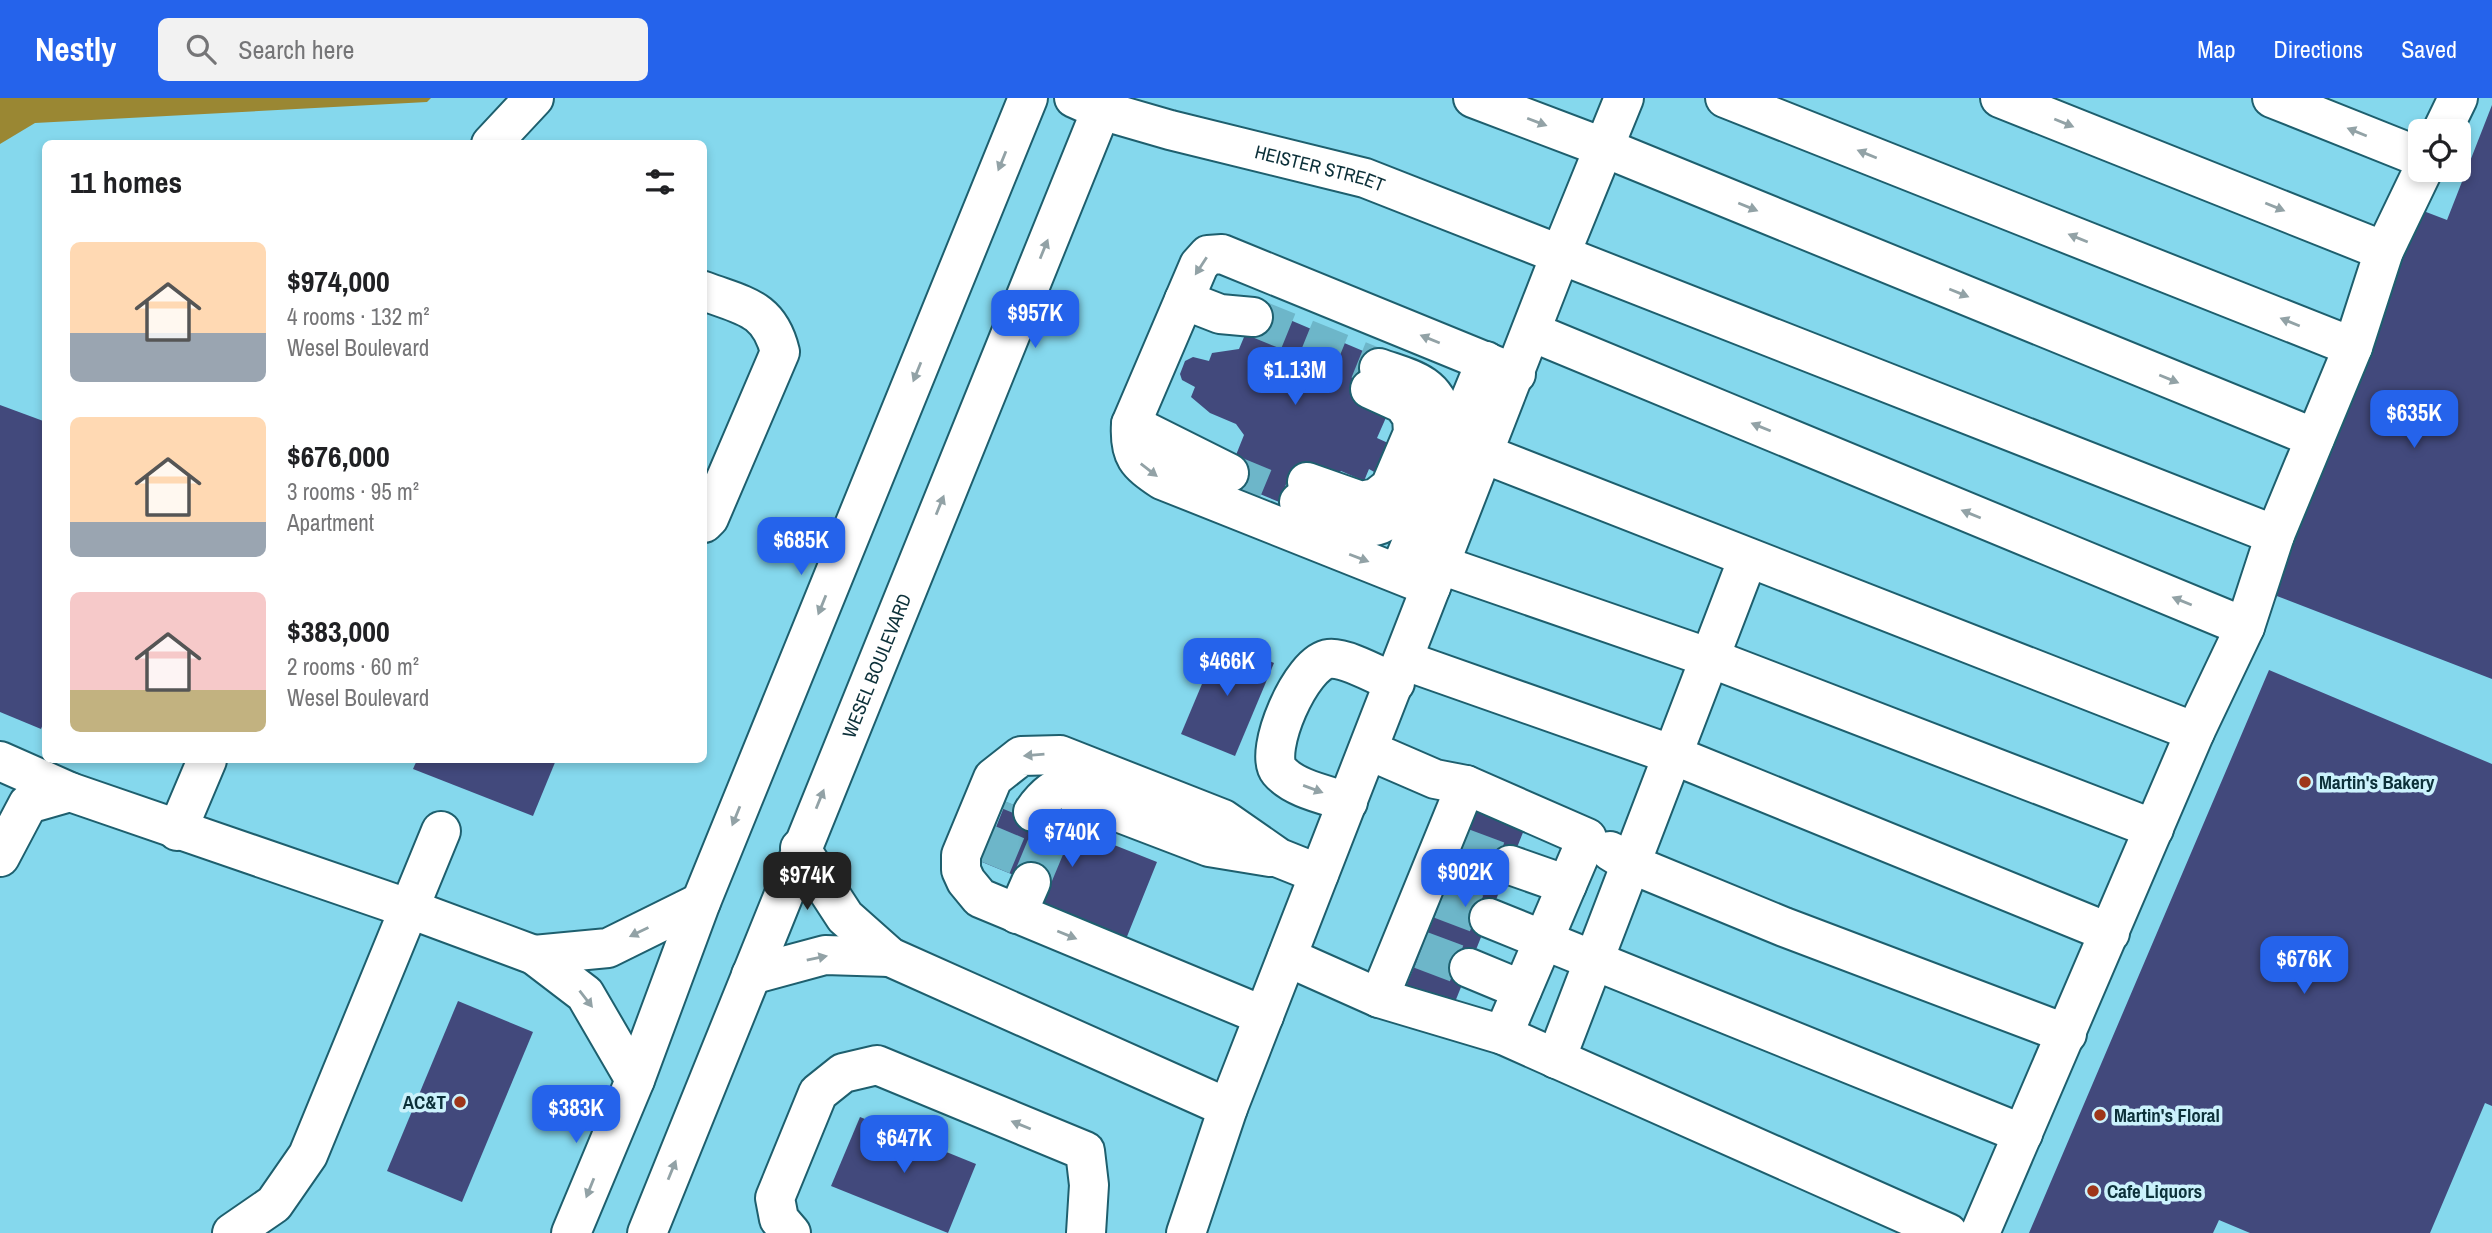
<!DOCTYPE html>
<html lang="en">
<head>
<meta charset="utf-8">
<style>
	body { margin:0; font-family:"Archivo Narrow",sans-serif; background:#f2f2f2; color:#202124; height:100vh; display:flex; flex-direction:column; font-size:26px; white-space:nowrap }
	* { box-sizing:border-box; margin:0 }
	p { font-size:23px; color:#757577 }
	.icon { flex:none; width:38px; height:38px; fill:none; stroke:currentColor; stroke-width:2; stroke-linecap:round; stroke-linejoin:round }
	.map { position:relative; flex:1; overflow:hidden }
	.details { position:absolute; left:42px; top:42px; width:665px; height:623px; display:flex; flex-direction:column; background:#fff; border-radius:10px; box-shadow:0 4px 10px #0003 }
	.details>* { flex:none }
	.fabs { position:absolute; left:2408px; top:21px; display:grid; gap:14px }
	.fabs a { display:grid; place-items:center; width:63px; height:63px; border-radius:10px; background:#fff; box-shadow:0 4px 10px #0003; font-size:35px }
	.price { position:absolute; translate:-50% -60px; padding:0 16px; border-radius:14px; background:#2563eb; color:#fff; font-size:23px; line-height:46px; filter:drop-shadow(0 2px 4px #0008) }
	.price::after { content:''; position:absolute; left:50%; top:42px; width:21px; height:16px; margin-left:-10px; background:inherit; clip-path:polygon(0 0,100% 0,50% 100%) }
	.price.on { background:#222; color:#fff }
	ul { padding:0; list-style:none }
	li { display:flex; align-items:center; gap:21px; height:175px; padding:0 28px }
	li span { display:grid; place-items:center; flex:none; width:196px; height:140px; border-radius:10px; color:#555 }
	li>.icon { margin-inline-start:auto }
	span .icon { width:84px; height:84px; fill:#fffc; stroke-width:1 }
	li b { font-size:30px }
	h2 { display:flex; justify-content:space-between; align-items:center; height:84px; padding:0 28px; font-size:30px }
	header { display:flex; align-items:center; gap:42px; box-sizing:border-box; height:98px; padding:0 35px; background:#2563eb; color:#fff }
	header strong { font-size:33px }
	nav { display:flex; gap:38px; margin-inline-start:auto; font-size:24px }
	.search { width:490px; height:63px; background:#f2f2f2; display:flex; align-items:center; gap:18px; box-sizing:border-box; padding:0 24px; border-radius:10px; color:#757577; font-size:26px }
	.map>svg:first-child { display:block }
	.forest { fill:#9a8733 }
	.building { fill:#42497c }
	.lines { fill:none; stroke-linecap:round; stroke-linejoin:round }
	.minor-tunnel { stroke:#6db6c9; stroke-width:38; stroke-dasharray:38 19; stroke-linecap:butt }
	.minor-casing { stroke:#1e5f6e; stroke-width:42 }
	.major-casing { stroke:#1e5f6e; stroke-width:42 }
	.minor { stroke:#fff; stroke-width:38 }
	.major { stroke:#fff; stroke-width:38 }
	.oneway { fill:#92a2a6 }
	.poi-dot { fill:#9e3619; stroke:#cbf2fc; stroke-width:2.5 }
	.labels { text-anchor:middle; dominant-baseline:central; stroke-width:7; stroke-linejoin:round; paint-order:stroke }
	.street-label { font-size:19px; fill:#0c3039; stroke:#cbf2fc }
	.poi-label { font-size:19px; font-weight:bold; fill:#0c3039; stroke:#cbf2fc; text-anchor:start }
</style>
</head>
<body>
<header>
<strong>Nestly</strong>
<div class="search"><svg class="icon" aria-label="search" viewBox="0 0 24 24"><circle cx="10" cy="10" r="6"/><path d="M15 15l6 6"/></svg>Search here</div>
<nav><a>Map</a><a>Directions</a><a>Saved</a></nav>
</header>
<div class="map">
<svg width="2492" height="1135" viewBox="0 0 2492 1135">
	<rect width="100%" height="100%" fill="#85d8ed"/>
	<path class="forest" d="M0 0H431L427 4 35 25 0 46Z"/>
	<g class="building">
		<path d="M2492 7V581L2269 495 2413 109 2447 122Z"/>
		<path d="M1257 208 1382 261 1388 315 1377 340 1388 345 1376 375 1369 371 1364 383 1341 373 1296 411 1226 382 1244 337 1236 326 1210 315 1191 299 1195 289 1182 282 1180 276 1185 263 1193 259 1209 263 1212 255 1239 251Z"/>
		<path d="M0 307 46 324V619L41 631 0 614Z"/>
		<path d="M1220 543 1274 565 1235 658 1181 636Z"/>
		<path d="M2269 572 2492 666V1008L2485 1005 2430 1135H2250L2219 1122 2213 1135H2029Z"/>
		<path d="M417 662H556L533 718 413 671Z"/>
		<path d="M1006 704 1157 764 1126 841 1035 804 1041 788 982 764Z"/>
		<path d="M1477 713 1524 732 1453 909 1405 891Z"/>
		<path d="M458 903 533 934 462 1104 387 1073Z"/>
		<path d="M860 1019 976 1066 948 1135 831 1088Z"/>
	</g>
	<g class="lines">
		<g class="minor-tunnel">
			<path d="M1253 219 1379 270"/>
			<path d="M1229 375 1299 404"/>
			<path d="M1462 749 1510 767"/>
			<path d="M992 768 1017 708"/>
			<path d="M1031 784 1056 724"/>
			<path d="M1441 802 1489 820"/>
			<path d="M1421 852 1469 870"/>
		</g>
		<g class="minor-casing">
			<g id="minor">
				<path id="s1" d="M1074 0 1101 12 1170 32 1365 80 2275 437"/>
				<path d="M1473 0 1605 50 2315 340"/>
				<path d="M1725 0 2353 249"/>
				<path d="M2000 0 2384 153"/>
				<path d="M2272 0 2420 59"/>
				<path d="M2442 33 2458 0"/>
				<path d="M491 46 534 0"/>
				<path d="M704 193C743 208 769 209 780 254L709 420 704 425"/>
				<path d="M1184 202 1220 216 1253 219"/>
				<path d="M1532 234 2245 529"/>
				<path d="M1131 326 1229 375"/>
				<path d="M1484 356 2195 634"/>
				<path d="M1307 384 1361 403 1376 400 1390 389 1413 335 1412 319 1403 306 1370 291"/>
				<path d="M1299 404C1315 412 1336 427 1353 429 1412 438 1426 358 1442 318 1436 284 1407 280 1379 270"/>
				<path d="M1441 467 1710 560 2154 731"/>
				<path d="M1399 475 1486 263"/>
				<path d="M1431 489 1162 382C1137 365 1129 358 1131 326L1199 167 1208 157 1222 156 1516 276"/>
				<path d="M1403 562 1673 657 2110 835"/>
				<path d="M0 663 70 694"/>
				<path d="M1348 704C1327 697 1294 691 1279 673 1263 654 1301 564 1329 561 1345 559 1379 578 1395 585"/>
				<path d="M1080 706 1099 707 1209 749 1270 759"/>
				<path d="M1033 714C1057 679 1077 682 1114 696"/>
				<path d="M177 733 207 662"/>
				<path d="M800 750 845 819 890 859 1228 1010"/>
				<path d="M1610 753 1631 766 1784 829 2067 936"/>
				<path d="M0 759 28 706 70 694 410 811 534 857 585 896 635 982"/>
				<path d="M1510 767 1567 787"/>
				<path d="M1017 816 1031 784"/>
				<path d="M1489 820 2023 1036"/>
				<path d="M534 857 608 850 701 804"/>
				<path d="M1287 859 1379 900 1503 937 1587 740 1466 687 1435 681 1368 652"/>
				<path d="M1469 870 1522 892"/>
				<path d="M751 877 825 857 890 859"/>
				<path d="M1379 900 1466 687"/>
				<path d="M1264 918 980 800 966 783 961 772V757L993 680 1021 658 1060 657 1223 721 1279 760 1319 776"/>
				<path d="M1503 937 1948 1135"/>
				<path d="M1556 961 1748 460"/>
				<path d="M232 1135 274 1106 308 1057 441 733"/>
				<path d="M791 1135 779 1121 775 1100 818 995 843 975 877 967 1085 1053 1089 1087 1086 1135"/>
				<path d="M1186 1135 1228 1010 1561 155 1624 0"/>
				<path d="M1980 1135 2195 634 2245 529 2275 437 2353 249 2384 153 2423 72"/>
			</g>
		</g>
		<g class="major-casing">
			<g id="major">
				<path d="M571 1135 635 982 701 804 1028 0"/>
				<path id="s2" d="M647 1135 1106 0"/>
			</g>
		</g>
		<use href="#minor" class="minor"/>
		<use href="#major" class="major"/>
	</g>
	<defs><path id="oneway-solid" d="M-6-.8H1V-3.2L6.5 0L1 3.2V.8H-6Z" transform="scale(1.75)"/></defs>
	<g class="oneway">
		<use href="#oneway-solid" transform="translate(1537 24) rotate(21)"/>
		<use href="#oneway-solid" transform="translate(2064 25) rotate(22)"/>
		<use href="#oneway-solid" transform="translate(2357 34) rotate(-158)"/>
		<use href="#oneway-solid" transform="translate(1867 56) rotate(-158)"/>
		<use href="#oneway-solid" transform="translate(1002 63) rotate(112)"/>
		<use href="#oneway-solid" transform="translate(1748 109) rotate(22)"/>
		<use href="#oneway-solid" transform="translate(2275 109) rotate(22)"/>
		<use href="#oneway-solid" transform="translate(2078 140) rotate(-158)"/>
		<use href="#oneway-solid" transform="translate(1044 151) rotate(-68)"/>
		<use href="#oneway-solid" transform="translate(1201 168) rotate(123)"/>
		<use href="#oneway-solid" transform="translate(1959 195) rotate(22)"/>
		<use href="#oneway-solid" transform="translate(2290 224) rotate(-158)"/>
		<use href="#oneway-solid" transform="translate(1430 241) rotate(-158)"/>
		<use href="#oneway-solid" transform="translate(917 274) rotate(112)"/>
		<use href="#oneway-solid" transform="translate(2169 281) rotate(22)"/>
		<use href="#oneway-solid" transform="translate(1761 329) rotate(-158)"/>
		<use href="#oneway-solid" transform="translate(1149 372) rotate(38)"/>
		<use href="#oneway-solid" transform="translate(940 407) rotate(-68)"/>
		<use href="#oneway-solid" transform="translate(1971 416) rotate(-158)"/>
		<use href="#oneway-solid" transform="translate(1359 460) rotate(21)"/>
		<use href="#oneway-solid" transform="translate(2182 503) rotate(-158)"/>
		<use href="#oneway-solid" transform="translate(822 507) rotate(112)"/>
		<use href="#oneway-solid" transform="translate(1034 657) rotate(175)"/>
		<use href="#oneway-solid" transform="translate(1313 691) rotate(20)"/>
		<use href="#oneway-solid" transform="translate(820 701) rotate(-68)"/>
		<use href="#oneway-solid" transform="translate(736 718) rotate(112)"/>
		<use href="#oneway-solid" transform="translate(639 834) rotate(154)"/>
		<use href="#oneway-solid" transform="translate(1067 837) rotate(22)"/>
		<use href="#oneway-solid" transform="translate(817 860) rotate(-12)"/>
		<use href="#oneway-solid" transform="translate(586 901) rotate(52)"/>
		<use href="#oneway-solid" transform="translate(1021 1027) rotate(-158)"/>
		<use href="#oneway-solid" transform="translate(672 1072) rotate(-68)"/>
		<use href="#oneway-solid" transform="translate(590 1090) rotate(112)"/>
	</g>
	<g class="poi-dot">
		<circle cx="2305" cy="684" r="7"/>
		<circle cx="460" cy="1004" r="7"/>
		<circle cx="2100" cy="1017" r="7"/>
		<circle cx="2093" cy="1093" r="7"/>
	</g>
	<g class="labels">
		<g class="street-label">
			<text stroke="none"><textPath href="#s1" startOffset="256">HEISTER STREET</textPath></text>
			<text stroke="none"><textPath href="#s2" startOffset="612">WESEL BOULEVARD</textPath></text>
		</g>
		<g class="poi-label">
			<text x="2319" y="684">Martin's Bakery</text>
			<text x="446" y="1004" text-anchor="end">AC&amp;T</text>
			<text x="2114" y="1017">Martin's Floral</text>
			<text x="2107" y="1093">Cafe Liquors</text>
		</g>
	</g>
</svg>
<div class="fabs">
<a><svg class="icon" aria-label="locate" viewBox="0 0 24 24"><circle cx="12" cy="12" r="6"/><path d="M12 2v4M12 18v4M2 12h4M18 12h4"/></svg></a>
</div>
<b class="price" style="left:1035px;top:252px">$957K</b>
<b class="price" style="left:1295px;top:309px">$1.13M</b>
<b class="price" style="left:2414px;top:352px">$635K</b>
<b class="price" style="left:801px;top:479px">$685K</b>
<b class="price" style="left:1227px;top:600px">$466K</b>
<b class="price" style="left:1072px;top:771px">$740K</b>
<b class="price" style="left:1465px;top:811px">$902K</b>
<b class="price on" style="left:807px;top:814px">$974K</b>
<b class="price" style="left:2304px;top:898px">$676K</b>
<b class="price" style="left:576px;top:1047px">$383K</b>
<b class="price" style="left:904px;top:1077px">$647K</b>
<section class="details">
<h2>11 homes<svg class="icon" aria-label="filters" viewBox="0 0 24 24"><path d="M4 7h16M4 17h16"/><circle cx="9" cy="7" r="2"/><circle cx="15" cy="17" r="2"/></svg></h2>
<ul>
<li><span style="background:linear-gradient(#ffd9b3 65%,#9aa5b1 0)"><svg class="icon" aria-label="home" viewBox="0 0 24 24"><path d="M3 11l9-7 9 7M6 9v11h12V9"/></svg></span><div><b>$974,000</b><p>4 rooms · 132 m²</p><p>Wesel Boulevard</p></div></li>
<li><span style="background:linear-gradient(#ffd9b3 75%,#9aa5b1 0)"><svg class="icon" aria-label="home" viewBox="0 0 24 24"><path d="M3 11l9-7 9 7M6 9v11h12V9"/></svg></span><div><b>$676,000</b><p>3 rooms · 95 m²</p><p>Apartment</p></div></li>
<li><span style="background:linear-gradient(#f6c9c9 70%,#c2b280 0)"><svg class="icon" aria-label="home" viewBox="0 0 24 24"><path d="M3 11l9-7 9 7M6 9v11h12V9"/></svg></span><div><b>$383,000</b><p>2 rooms · 60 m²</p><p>Wesel Boulevard</p></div></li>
</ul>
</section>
</div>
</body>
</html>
